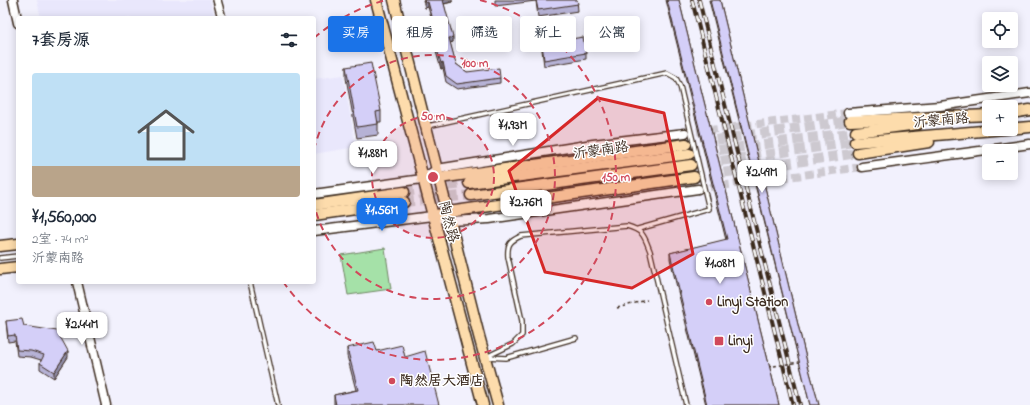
<!DOCTYPE html>
<html lang="zh">
<head>
<meta charset="utf-8">
<style>
	body { margin:0; font-family:"Indie Flower","LXGW WenKai TC",sans-serif; background:#f6f6f7; color:#1f2937; height:100vh; display:flex; flex-direction:column; font-size:15px; white-space:nowrap }
	* { box-sizing:border-box; margin:0 }
	p { font-size:13px; color:#747a83 }
	.icon { flex:none; width:22px; height:22px; fill:none; stroke:currentColor; stroke-width:2; stroke-linecap:round; stroke-linejoin:round }
	.map { position:relative; flex:1; overflow:hidden }
	.drawer { position:absolute; left:16px; top:16px; width:300px; height:268px; display:flex; flex-direction:column; background:#fff; border-radius:4px; box-shadow:0 2px 10px #0003 }
	.drawer>* { flex:none }
	.banner { position:absolute; left:328px; top:16px; width:380px; height:36px; display:flex; gap:8px }
	.tools { position:absolute; left:982px; top:12px; display:grid; gap:8px }
	.tools a { display:grid; place-items:center; width:36px; height:36px; border-radius:4px; background:#fff; box-shadow:0 2px 10px #0003; font-size:20px }
	.price { position:absolute; translate:-50% -34px; padding:0 9px; border-radius:8px; background:#fff; color:#222; font-size:13px; line-height:26px; filter:drop-shadow(0 1px 2px #0008) }
	.price::after { content:''; position:absolute; left:50%; top:24px; width:12px; height:9px; margin-left:-6px; background:inherit; clip-path:polygon(0 0,100% 0,50% 100%) }
	.price.active { background:#1a73e8; color:#fff }
	ul { padding:0; list-style:none }
	li { display:grid; align-content:center; gap:8px; height:212px; padding:0 16px }
	li+li { border-top:1px solid #e0e1e3 }
	li span { display:grid; place-items:center; height:124px; border-radius:4px; color:#555 }
	li>.icon { margin-inline-start:auto }
	span .icon { width:72px; height:72px; fill:#fffc; stroke-width:1 }
	li b { font-size:17px }
	h2 { display:flex; justify-content:space-between; align-items:center; height:48px; padding:0 16px; font-size:17px }
	.chip { padding:0 14px; border-radius:4px; background:#fff; box-shadow:0 2px 10px #0003; font-size:14px; line-height:36px }
	.chip.active { background:#1a73e8; color:#fff }
	.map>svg:first-child { display:block }
	.built { fill:#e9e7fc }
	.pitch { fill:#a5e1a8; stroke:#708663 }
	.lines { fill:none; stroke-linecap:round; stroke-linejoin:round }
	.tertiary-tunnel { stroke:#cdc9d0; stroke-width:8; stroke-dasharray:8 4; stroke-linecap:butt }
	.primary-tunnel { stroke:#cdc9d0; stroke-width:10; stroke-dasharray:10 5; stroke-linecap:butt }
	.service-casing { stroke:#3b2a1e; stroke-width:6 }
	.minor-casing { stroke:#3b2a1e; stroke-width:10 }
	.tertiary-casing { stroke:#3b2a1e; stroke-width:11 }
	.primary-casing { stroke:#3b2a1e; stroke-width:13 }
	.path { stroke:#3b2a1e; stroke-width:1.5; stroke-dasharray:3 3; stroke-linecap:butt }
	.service { stroke:#fff; stroke-width:3.5 }
	.minor { stroke:#fff; stroke-width:7 }
	.tertiary { stroke:#fff; stroke-width:8 }
	.primary { stroke:#fddcac; stroke-width:10 }
	.rail-casing { stroke:#3b2a1e; stroke-width:4 }
	.rail { stroke:#fff; stroke-width:2.5; stroke-dasharray:8; stroke-linecap:butt }
	.path-bridge { stroke:#3b2a1e; stroke-width:1.5; stroke-dasharray:3 3; stroke-linecap:butt }
	.wall { fill:#b6b2d5; stroke:#3b2a1e }
	.shaded-wall { fill:#9491ae; stroke:#3b2a1e }
	.building { fill:#d4cff8; stroke:#3b2a1e }
	.marked { fill:#d62828; fill-opacity:0.2; stroke:#d62828; stroke-width:3; stroke-linejoin:round }
	.ring { fill:none; stroke:#d1495b; stroke-width:2; stroke-dasharray:7 5 }
	.poi-dot { fill:#d1495b; stroke:#fff; stroke-width:1.5 }
	.labels { text-anchor:middle; dominant-baseline:central; stroke-width:3; stroke-linejoin:round; paint-order:stroke }
	.street-label { font-size:14px; fill:#3b2a1e; stroke:#fff }
	.poi-label { font-size:14px; font-weight:bold; fill:#3b2a1e; stroke:#fff; text-anchor:start }
	.centre { fill:#d1495b; stroke:#fff; stroke-width:2 }
	.ring-label { font-size:12px; text-anchor:middle; font-weight:bold; fill:#d1495b; stroke:#fff; stroke-width:3; stroke-linejoin:round; paint-order:stroke }
</style>
</head>
<body>
<div class="map">
<svg width="1030" height="405" viewBox="0 0 1030 405">
	<rect width="100%" height="100%" fill="#f2f1fd"/>
	<filter id="ink" filterUnits="userSpaceOnUse"><feTurbulence type="fractalNoise" baseFrequency=".025" numOctaves="2"/><feDisplacementMap in="SourceGraphic" scale="8" xChannelSelector="R" yChannelSelector="G"/><feConvolveMatrix kernelMatrix="1 2 1 2 8 2 1 2 1" color-interpolation-filters="sRGB"/></filter>
	<g filter="url(#ink)">
		<g class="built">
			<path d="M37 0H210L215 18H41Z"/>
			<path d="M343 75 356 147 314 154V79Z"/>
		</g>
		<path class="pitch" d="M385 248 391 289 348 295 341 255Z"/>
		<g class="lines">
			<g class="tertiary-tunnel">
				<path d="M685 133 848 113"/>
				<path d="M698 189 862 167"/>
			</g>
			<g class="primary-tunnel">
				<path d="M686 144 850 121"/>
				<path d="M689 154 856 132"/>
				<path d="M691 165 855 142"/>
				<path d="M694 177 858 153"/>
				<path d="M404 192 469 183"/>
				<path d="M404 202 471 195"/>
			</g>
			<g class="service-casing">
				<g id="service">
					<path d="M428 126 667 73 676 78 680 86 709 209 638 229"/>
					<path d="M0 258 18 256"/>
					<path d="M250 282 278 405"/>
					<path d="M486 357 513 344 522 335V321L508 257C507 244 510 241 521 236L627 226C644 231 644 236 650 251L686 405"/>
					<path d="M486 357 506 358 576 338"/>
				</g>
			</g>
			<g class="minor-casing">
				<path id="minor" d="M217 0 222 18"/>
			</g>
			<g class="tertiary-casing">
				<g id="tertiary">
					<path d="M13 0 18 23"/>
					<path d="M848 113 940 106 1030 93"/>
					<path d="M862 167 1030 144"/>
					<path d="M314 194 422 179 437 169 593 144 685 133"/>
					<path d="M314 231 432 216 450 221 489 219 698 189"/>
					<path d="M77 282 106 405"/>
				</g>
			</g>
			<g class="primary-casing">
				<g id="primary">
					<path d="M376 0 483 405"/>
					<path d="M394 0 479 336 498 405"/>
					<path d="M1011 113 1030 110"/>
					<path d="M850 121 989 115"/>
					<path d="M856 132 918 124"/>
					<path d="M855 142 1030 127"/>
					<path d="M858 153 929 142"/>
					<path d="M422 179 439 178 686 144"/>
					<path d="M469 183 689 154"/>
					<path d="M471 195 691 165"/>
					<path d="M314 205 404 192"/>
					<path d="M314 215 404 202"/>
					<path d="M432 216 448 212 694 177"/>
					<path d="M0 246 18 244"/>
					<path d="M0 269 18 267"/>
				</g>
			</g>
			<path class="path" d="M617 308 647 300"/>
			<use href="#service" class="service"/>
			<use href="#minor" class="minor"/>
			<use href="#tertiary" class="tertiary"/>
			<use href="#primary" class="primary"/>
			<g class="rail-casing">
				<g id="rail">
					<path d="M692 0 793 405"/>
					<path d="M699 0 800 405"/>
				</g>
			</g>
			<use href="#rail" class="rail"/>
			<path class="path-bridge" d="M768 367 800 362"/>
		</g>
		<g class="wall">
			<path d="M423 0H452V2L444 4 453 42 450 43 456 64 467 72 500 78V83L457 89 446 82 443 68 441 69 436 52V46H439L428 7 425 8Z"/>
			<path d="M495 0H577L578 11 538 17 536 1 495 6Z"/>
			<path d="M666 0H679L779 405H706L670 259V253L726 240Z"/>
			<path d="M709 0H720L806 358 819 405H810Z"/>
			<path d="M542 44 586 53V59L544 66 542 50Z"/>
			<path d="M346 67 381 111V122H378V135L357 138 346 78Z"/>
			<path d="M6 321 24 326 68 357 54 378 40 369V363L41 360 31 357 17 356 15 341 8 342Z"/>
			<path d="M347 348 377 351 405 357 439 405H334V395L356 390 347 356Z"/>
		</g>
		<g class="shaded-wall">
			<path d="M442 0H452V2L442 4Z"/>
			<path d="M428 2V7L425 8V3Z"/>
			<path d="M453 37V42L449 43V38Z"/>
			<path d="M443 62V68L441 69V63Z"/>
			<path d="M68 351V357L54 378V372Z"/>
		</g>
		<g class="building">
			<path d="M424 0H443L453 37 449 38 456 64 467 72 499 68 500 78 457 84 446 76 443 62 441 63 436 46 440 45 428 2 425 3Z"/>
			<path d="M536 0H577L578 4 538 10Z"/>
			<path d="M667 0H679L779 405H707L670 253 727 239Z"/>
			<path d="M710 0H720L806 358 819 405H810Z"/>
			<path d="M583 37 586 53 544 60 542 44Z"/>
			<path d="M371 63 381 111 376 112 378 124 357 127 346 67Z"/>
			<path d="M22 319 24 326 57 331 68 351 54 372 40 363 44 355 31 351 17 350 15 335 8 336 6 321Z"/>
			<path d="M374 342 377 351 402 345 405 357 425 351 439 405H336L334 395 358 390 347 348Z"/>
		</g>
	</g>
	<path class="marked" d="M598 98 664 113 693 254 632 288 545 272 509 171Z"/>
	<circle cx="433" cy="177" r="61" fill="#d1495b" fill-opacity=".12"/>
	<g class="ring">
		<circle cx="433" cy="177" r="61"/>
		<path d="M314 150A122 122 0 1 1 314 204"/>
		<path d="M314 38A183 183 0 0 1 386 0M480 0A183 183 0 1 1 284 283"/>
	</g>
	<g class="poi-dot">
		<circle cx="709" cy="302" r="4"/>
		<rect x="714" y="336" width="10" height="10" rx="2"/>
		<circle cx="392" cy="381" r="4"/>
	</g>
	<g class="labels">
		<g class="street-label">
			<text transform="translate(941 121) rotate(-5)">沂蒙南路</text>
			<text transform="translate(601 151) rotate(-8)">沂蒙南路</text>
			<text transform="translate(448 222) rotate(75)">陶然路</text>
		</g>
		<g class="poi-label">
			<text x="717" y="302">Linyi Station</text>
			<text x="728" y="341">Linyi</text>
			<text x="400" y="381">陶然居大酒店</text>
		</g>
	</g>
	<circle cx="433" cy="177" r="6" class="centre"/>
	<g class="ring-label">
		<text x="475" y="67">100 m</text>
		<text x="433" y="120">50 m</text>
		<text x="616" y="181">150 m</text>
	</g>
</svg>
<div class="tools">
<a><svg class="icon" aria-label="locate" viewBox="0 0 24 24"><circle cx="12" cy="12" r="6"/><path d="M12 2v4M12 18v4M2 12h4M18 12h4"/></svg></a>
<a><svg class="icon" aria-label="layers" viewBox="0 0 24 24"><path d="M12 4l9 5-9 5-9-5zM3 14l9 5 9-5"/></svg></a>
<a>+</a>
<a>−</a>
</div>
<b class="price" style="left:513px;top:147px">¥1.93M</b>
<b class="price" style="left:373px;top:175px">¥1.88M</b>
<b class="price" style="left:762px;top:194px">¥2.49M</b>
<b class="price" style="left:526px;top:224px">¥2.76M</b>
<b class="price active" style="left:382px;top:232px">¥1.56M</b>
<b class="price" style="left:720px;top:285px">¥1.08M</b>
<b class="price" style="left:82px;top:346px">¥2.44M</b>
<div class="banner">
<a class="chip active">买房</a>
<a class="chip">租房</a>
<a class="chip">筛选</a>
<a class="chip">新上</a>
<a class="chip">公寓</a>
</div>
<section class="drawer">
<h2>7套房源<svg class="icon" aria-label="filters" viewBox="0 0 24 24"><path d="M4 7h16M4 17h16"/><circle cx="9" cy="7" r="2"/><circle cx="15" cy="17" r="2"/></svg></h2>
<ul>
<li><span style="background:linear-gradient(#bfe0f5 75%,#b9a48a 0)"><svg class="icon" aria-label="home" viewBox="0 0 24 24"><path d="M3 11l9-7 9 7M6 9v11h12V9"/></svg></span><div><b>¥1,560,000</b><p>2室 · 74 m²</p><p>沂蒙南路</p></div></li>
</ul>
</section>
</div>
</body>
</html>
